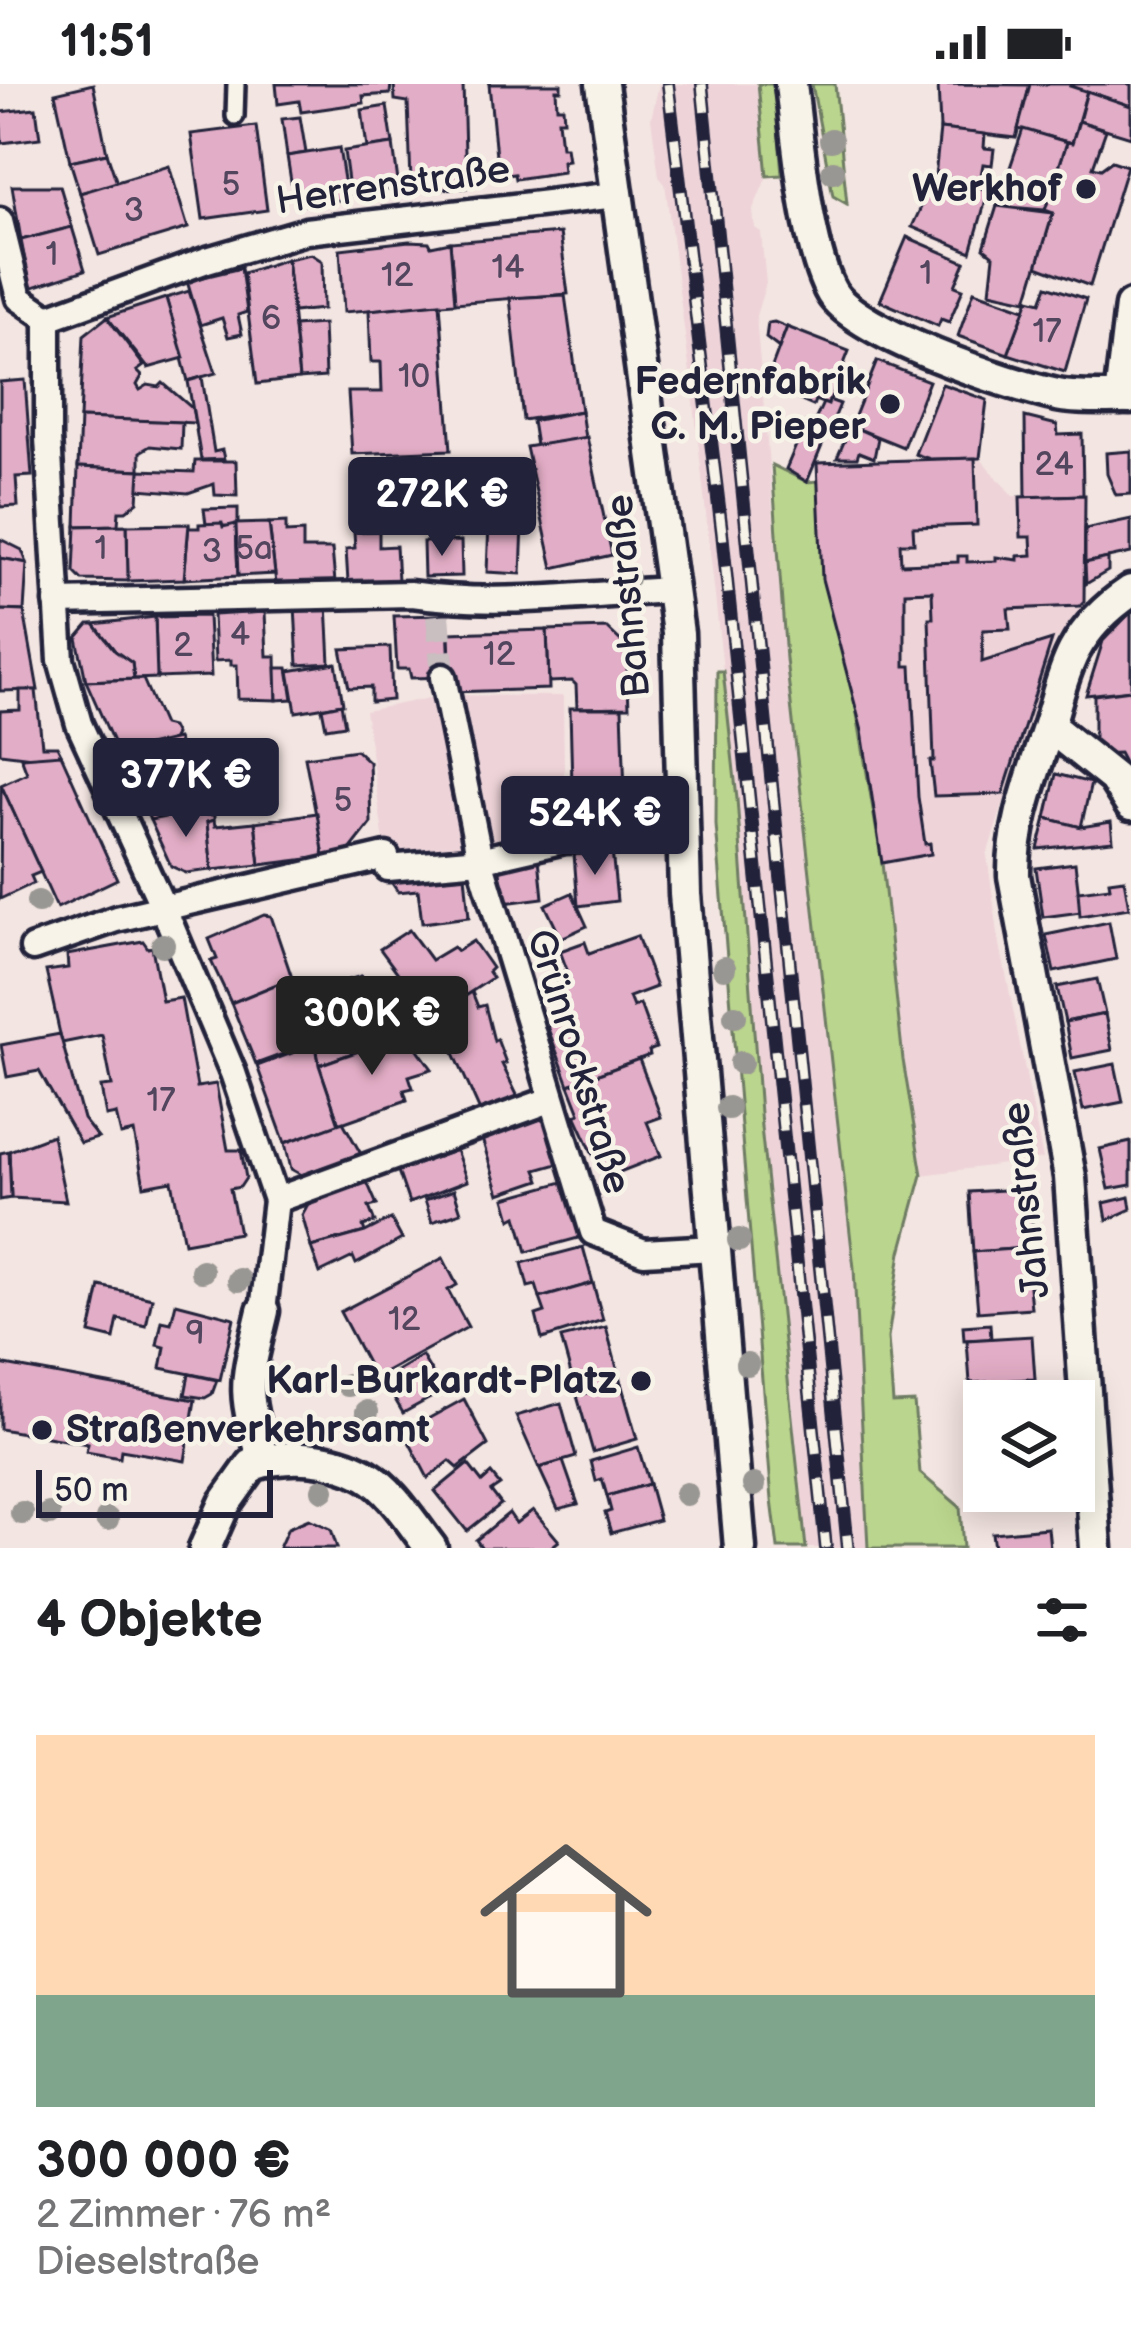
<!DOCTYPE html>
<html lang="de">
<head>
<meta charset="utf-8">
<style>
	body { margin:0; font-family:"Balsamiq Sans",sans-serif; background:#f2f2f2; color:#202124; height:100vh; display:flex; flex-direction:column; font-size:45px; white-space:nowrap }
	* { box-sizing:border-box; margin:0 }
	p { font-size:39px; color:#757577 }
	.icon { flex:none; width:66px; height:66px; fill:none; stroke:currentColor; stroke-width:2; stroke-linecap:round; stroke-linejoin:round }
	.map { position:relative; height:1464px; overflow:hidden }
	.drawer { display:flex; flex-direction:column; background:#fff; flex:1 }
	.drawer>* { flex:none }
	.fabs { position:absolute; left:963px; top:1296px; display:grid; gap:24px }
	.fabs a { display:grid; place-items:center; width:132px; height:132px; border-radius:0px; background:#fff; box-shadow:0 6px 30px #0003; font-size:60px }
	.scale { position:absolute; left:36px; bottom:30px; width:237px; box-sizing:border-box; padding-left:12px; border:6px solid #22223b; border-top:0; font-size:33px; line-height:42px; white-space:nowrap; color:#22223b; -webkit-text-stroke:9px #f7f3e8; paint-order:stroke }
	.price { position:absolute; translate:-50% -102px; padding:0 27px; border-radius:12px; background:#22223b; color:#fff; font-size:39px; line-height:78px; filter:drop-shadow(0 3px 6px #0008) }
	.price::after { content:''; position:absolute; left:50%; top:72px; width:36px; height:27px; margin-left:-18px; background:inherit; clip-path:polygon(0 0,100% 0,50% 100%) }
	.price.active { background:#222; color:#fff }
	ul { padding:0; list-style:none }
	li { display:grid; align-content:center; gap:24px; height:636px; padding:0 36px }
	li+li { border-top:3px solid #e0e0e0 }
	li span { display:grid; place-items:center; height:372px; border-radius:0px; color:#555 }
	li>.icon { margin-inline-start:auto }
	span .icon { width:216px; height:216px; fill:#fffc; stroke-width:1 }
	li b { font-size:51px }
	h2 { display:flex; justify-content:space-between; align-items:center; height:144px; padding:0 36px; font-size:51px }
	.status { display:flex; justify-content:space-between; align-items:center; height:84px; padding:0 60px; background:#fff; direction:ltr }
	.status svg { height:33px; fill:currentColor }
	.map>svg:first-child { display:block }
	.built { fill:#eed4d9 }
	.green { fill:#bad58d; stroke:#6e7c64; stroke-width:3 }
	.building { fill:#e2adc6; stroke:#22223b; stroke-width:3 }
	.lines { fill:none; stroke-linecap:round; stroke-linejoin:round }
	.pedestrian-tunnel { stroke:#c9bec0; stroke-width:24; stroke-dasharray:24 12; stroke-linecap:butt }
	.service-casing { stroke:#22223b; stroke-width:24 }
	.pedestrian-casing { stroke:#22223b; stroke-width:33 }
	.minor-casing { stroke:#22223b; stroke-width:39 }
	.service { stroke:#f7f3e8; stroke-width:15 }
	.pedestrian { stroke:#f7f3e8; stroke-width:24 }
	.minor { stroke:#f7f3e8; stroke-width:30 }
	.rail-casing { stroke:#22223b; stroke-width:14 }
	.rail { stroke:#f7f3e8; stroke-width:9; stroke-dasharray:27; stroke-linecap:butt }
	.tree { fill:#999793 }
	.poi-dot { fill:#22223b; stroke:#f7f3e8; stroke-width:4.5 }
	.labels { text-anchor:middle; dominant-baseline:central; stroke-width:9; stroke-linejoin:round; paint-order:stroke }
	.number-label { font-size:33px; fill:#52455e }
	.street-label { font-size:39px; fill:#22223b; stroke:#f7f3e8 }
	.poi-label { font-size:39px; font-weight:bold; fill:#22223b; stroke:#f7f3e8; text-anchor:end }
</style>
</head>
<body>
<div class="status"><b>11:51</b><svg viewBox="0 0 49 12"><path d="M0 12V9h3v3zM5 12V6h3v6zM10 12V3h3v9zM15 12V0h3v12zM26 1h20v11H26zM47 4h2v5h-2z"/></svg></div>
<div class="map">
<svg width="1131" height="1464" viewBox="0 0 1131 1464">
	<rect width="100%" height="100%" fill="#f3e5e1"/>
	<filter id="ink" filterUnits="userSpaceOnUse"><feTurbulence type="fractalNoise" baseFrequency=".00833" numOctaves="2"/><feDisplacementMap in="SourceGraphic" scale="24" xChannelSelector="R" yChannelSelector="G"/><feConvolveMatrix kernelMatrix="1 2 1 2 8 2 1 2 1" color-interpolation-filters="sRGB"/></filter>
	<g filter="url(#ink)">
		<g class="built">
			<path d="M659 0H758L767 92 753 126 755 144 761 148 766 199 756 232 786 575 854 1184 868 1464H806L761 1043 737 715 694 320 665 100 659 93 651 35Z"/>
			<path d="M980 374 1013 412 1085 411V525L1055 557 987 771 999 855 1043 1075 922 1091 903 976 882 779 817 379Z"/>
			<path d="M444 611 563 612 565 756 480 776 386 772 365 627Z"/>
		</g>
		<g class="green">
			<path d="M758 0H775L782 91 767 92Z"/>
			<path d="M812 0H835L847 120 833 112Z"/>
			<path d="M772 381 807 398 818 397 882 779 903 976 922 1091 901 1168 888 1254 893 1319 914 1318 920 1389 960 1423 963 1464H868L854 1184 786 575Z"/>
			<path d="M717 587H723L737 715 761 1043 806 1464H778L772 1416 716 741Z"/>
		</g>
		<g class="building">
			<path d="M93 0 107 69 70 77 55 9Z"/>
			<path d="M276 0H391L390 10 363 12 364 19 301 28 299 17 278 20Z"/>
			<path d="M394 0H463L466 104 404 106V99L411 98 408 18 395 16Z"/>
			<path d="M489 0H561V6H556L557 23H563L564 36H558L561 63H566L568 76 562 77 563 88 515 95 514 90 498 92Z"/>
			<path d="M938 0 1030 1 1016 54 940 45Z"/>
			<path d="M1071 0 1087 7 1072 59 1018 45 1030 0Z"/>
			<path d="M1071 0H1131V22L1070 2Z"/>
			<path d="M1087 7 1131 22V53L1079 37Z"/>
			<path d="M387 22 393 60 367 64 362 26Z"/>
			<path d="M36 24 40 54 2 59 0 28Z"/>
			<path d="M300 33 306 69 287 72 282 35Z"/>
			<path d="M1079 37 1106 46 1093 83 1101 85 1112 77 1127 82 1090 202 1037 182 1053 129 1045 126 1067 58 1072 59Z"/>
			<path d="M256 42 267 126 203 135 191 50Z"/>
			<path d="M940 45 985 50 984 64 994 65 992 81 983 80 980 97 935 93Z"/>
			<path d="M1023 45 1067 58 1045 126 997 122Z"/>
			<path d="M393 60 399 105 350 112 344 67Z"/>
			<path d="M339 64 347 115 295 122 287 72Z"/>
			<path d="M107 69 117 99 80 109 70 77Z"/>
			<path d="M169 82 188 144 99 171 80 109Z"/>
			<path d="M932 99 989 105 971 168 912 143Z"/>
			<path d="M12 102H60L72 143 21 156Z"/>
			<path d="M997 122 1053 129 1027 216 990 208 994 172 984 164Z"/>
			<path d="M72 143 85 186 30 204 21 156Z"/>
			<path d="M560 149 568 210 455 219 450 158Z"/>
			<path d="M907 153 965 178 955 202 963 205 949 238 941 235 938 242 880 217Z"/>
			<path d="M409 157 429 158 431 162 450 158 455 219 344 228 340 165Z"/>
			<path d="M311 170 322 177 323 225 293 228 287 175Z"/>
			<path d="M287 175 299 295 257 300 243 189Z"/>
			<path d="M241 184 247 228 238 231 242 250 228 253 222 234 200 241 187 197Z"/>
			<path d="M1047 202 1086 215 1065 288 1008 270 1029 215 1041 218Z"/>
			<path d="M189 207 216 289 188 297 166 214Z"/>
			<path d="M974 207 1025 225 1008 270 958 252Z"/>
			<path d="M565 211 581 327 523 336 510 214Z"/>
			<path d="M166 214 184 274 148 284 107 233Z"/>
			<path d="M440 219 451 366 352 370 348 308H382L381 278H371L369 226Z"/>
			<path d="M107 233 144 282 137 287 142 292 137 301 140 306 148 301 159 303 163 299 192 324 195 339 80 334 84 251Z"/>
			<path d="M774 238 787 243 779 264 766 254 768 239Z"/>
			<path d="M323 240 325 293 299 295 294 242Z"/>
			<path d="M787 243 849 267 828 321 815 316 813 322 799 316 801 310 772 300 769 291Z"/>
			<path d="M877 277 929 297 903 363 851 342Z"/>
			<path d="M202 293 214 368 222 366 224 375 201 376 188 297Z"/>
			<path d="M25 296 32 392 16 393 18 422 0 423V298Z"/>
			<path d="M942 300 987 316 980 374 930 375 915 370Z"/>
			<path d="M829 316 840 320 829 347 813 341 823 319 828 321Z"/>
			<path d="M581 327 585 354 536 362 532 337Z"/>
			<path d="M1025 333 1057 341 1058 351 1082 350 1083 411 1026 413Z"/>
			<path d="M80 334 182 338 181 365 150 362 140 368V386L78 383Z"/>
			<path d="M806 338 828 347 807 398 786 385Z"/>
			<path d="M851 342 878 354 874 374 859 368 857 374H837Z"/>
			<path d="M587 353 612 471 553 484 526 363Z"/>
			<path d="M1131 367V410L1116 411 1107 390 1106 369Z"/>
			<path d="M975 374 977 441 913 443 914 459H900L901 480 958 478V472H967V478L996 477V473L1018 476V472L1032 471 1031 453H1021L1020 413 1085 411 1084 518 1080 522 1008 525 1010 545 983 546 982 578 1052 556 1003 710 934 712 930 677H934L929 534H933L932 507 905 508V582H911L918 713 925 760 930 759 931 770 882 779 862 647 822 495 817 379Z"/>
			<path d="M195 377H236L237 412 215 411 214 400 188 409 138 405 140 386 194 388Z"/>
			<path d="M78 383 140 386 138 418 126 427H119L118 441 76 442Z"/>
			<path d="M490 414 524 415 521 490 487 488Z"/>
			<path d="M238 424V440L234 443 206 440 204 425Z"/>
			<path d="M1131 435V469L1085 479V445Z"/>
			<path d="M286 438V449L303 448V465H332L335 498 276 500 269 439Z"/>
			<path d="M222 439 223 443 236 440 238 492 184 495 189 440V444H199V440Z"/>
			<path d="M269 439 275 490 238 492 236 440Z"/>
			<path d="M189 440 184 495 128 497 127 441Z"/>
			<path d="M127 441 128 497 82 496 74 488 76 442Z"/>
			<path d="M379 447V463L396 462 398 496 348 498 346 465 355 464 354 448Z"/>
			<path d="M0 455 22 466 27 479 0 474Z"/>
			<path d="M461 457 462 492 424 493 423 458Z"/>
			<path d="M0 474 27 479 24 527 0 526Z"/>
			<path d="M1108 474V487L1086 500 1085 479Z"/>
			<path d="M327 519 330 579 298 581 295 521Z"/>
			<path d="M0 526 24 527 38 606 0 607Z"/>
			<path d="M265 528 267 572H276L277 616 238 615 237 581H231V576L215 577 213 531Z"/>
			<path d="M1131 528V606L1086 611 1103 557Z"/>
			<path d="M448 531 450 593 411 594 409 585H397L394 532Z"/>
			<path d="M208 532 211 592 157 594 155 533Z"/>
			<path d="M155 533 157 594 134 595 132 579 115 567 94 540Z"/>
			<path d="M89 540H94L115 567 132 579 134 595 86 597 77 554Z"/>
			<path d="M607 544 626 562 629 623 577 624 576 601 572 597 549 598 547 546Z"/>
			<path d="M547 546 549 605 451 608 449 549Z"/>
			<path d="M390 563 392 616 371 618V603L349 604 341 565Z"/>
			<path d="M336 579 343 620 296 628 289 587Z"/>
			<path d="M276 584H288L293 615 277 616Z"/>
			<path d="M143 595 163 641 171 643 175 651 172 657 118 669 86 597Z"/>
			<path d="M20 606H36L42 662H57L61 670 40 674 0 669V627L20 626Z"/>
			<path d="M1131 606V686H1128L1119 669 1094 670V611Z"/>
			<path d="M341 620 345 641 326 644 322 624Z"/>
			<path d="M570 624H622L626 738 573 741Z"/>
			<path d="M177 655 182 666 178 669 205 725 150 736 118 669Z"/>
			<path d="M356 666 369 678 371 739 346 771 324 773 305 673Z"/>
			<path d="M61 670 117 795 57 824 1 701 27 689 21 673Z"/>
			<path d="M1056 690 1091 699 1081 743 1046 734Z"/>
			<path d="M1 701 41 788 31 792 34 799 0 815Z"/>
			<path d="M207 725V731H214V736L207 738 212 786 186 789 171 782 150 736Z"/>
			<path d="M317 729 324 773 260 781 255 738Z"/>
			<path d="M1046 734 1081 743 1111 738 1113 757 1038 765Z"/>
			<path d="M214 736 215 742 255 738 260 781 212 786 207 738Z"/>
			<path d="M612 766 617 817 578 822 574 770Z"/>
			<path d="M539 774 543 814 504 819 499 779Z"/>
			<path d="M1075 779 1081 828 1043 833 1036 784Z"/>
			<path d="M464 780 469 833 422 839 418 806 398 808 385 789Z"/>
			<path d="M1124 795 1129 824 1080 832 1078 807 1110 803 1109 797Z"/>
			<path d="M572 809 587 842 561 854 545 821Z"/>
			<path d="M264 831 271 832 292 894 231 919 211 877 217 875 209 855Z"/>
			<path d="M1109 838 1116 875 1054 888 1046 851Z"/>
			<path d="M409 846 431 876 453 863 457 867 473 857 492 884 488 888 492 894 407 950 379 913 403 896 380 865Z"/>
			<path d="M637 852 656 903 629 913 633 923 640 920 656 964 649 967 650 971 569 1001 547 942 570 933 554 890 567 886 560 867 585 858 589 869Z"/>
			<path d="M143 857 148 864 152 863 162 917 181 914 197 1003 216 1000 228 1066H241L246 1094 240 1103 230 1105 239 1149 184 1159 172 1097 144 1102 134 1048 121 1051 116 1030 106 1032 101 1003 112 1002 102 951 62 959 46 887 68 884 67 871Z"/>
			<path d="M361 892 407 950 319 981 316 960 295 913Z"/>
			<path d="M1097 895 1105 930 1065 938 1057 903Z"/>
			<path d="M287 896 313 959 256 980 231 919Z"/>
			<path d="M472 908 478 923 485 921 494 957 497 955 506 979 502 980 518 1013 480 1027 454 969 449 955 454 952 447 936 452 933 448 923Z"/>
			<path d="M1105 930 1112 966 1072 974 1065 938Z"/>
			<path d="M60 950 83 1035 98 1054 80 1059 39 987 7 993 1 961Z"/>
			<path d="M407 950 432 985 409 992 413 1004 404 1006 407 1016 339 1040 319 981Z"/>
			<path d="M316 960 319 981 339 1040 285 1059 257 982Z"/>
			<path d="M639 975 661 1033 647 1038 661 1072 604 1094 575 1031 580 1029 569 1001Z"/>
			<path d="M1115 980 1123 1018 1083 1026 1075 988Z"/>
			<path d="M540 1035 549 1040 561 1079 536 1086 540 1096 499 1110 482 1055Z"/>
			<path d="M343 1038 361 1070 302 1091 291 1085 285 1059Z"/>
			<path d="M52 1051 66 1117 11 1114 9 1067Z"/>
			<path d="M1131 1058V1101L1109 1105 1100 1065Z"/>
			<path d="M456 1066 467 1097 409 1119 398 1087Z"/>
			<path d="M9 1067 11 1114 0 1116V1069Z"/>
			<path d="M566 1097 582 1153 527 1168 517 1132 511 1135 505 1114Z"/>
			<path d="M367 1098 377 1121 369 1123 375 1138 363 1142 365 1148 311 1163 302 1131 309 1118Z"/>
			<path d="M1021 1105 1023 1126 1030 1128 1034 1135 1030 1143 1024 1145 1026 1164 973 1168 969 1108Z"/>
			<path d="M454 1106 461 1128 432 1138 425 1116Z"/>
			<path d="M1129 1113 1131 1125 1107 1136 1104 1119Z"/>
			<path d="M391 1135 402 1155 356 1180 353 1173 320 1189 311 1163 365 1148Z"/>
			<path d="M583 1163 593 1199 540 1214 536 1201 528 1203 522 1179Z"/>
			<path d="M1026 1164 1028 1185H1033L1038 1193 1029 1203 1031 1224 978 1228 973 1168Z"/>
			<path d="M443 1174 457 1201 448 1206 468 1243 375 1294 340 1228Z"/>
			<path d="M593 1199 603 1236 542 1255 536 1231 545 1228 540 1214Z"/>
			<path d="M100 1202 152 1214 146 1242 118 1235 114 1255 90 1249Z"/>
			<path d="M176 1219 234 1234 220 1296 161 1284 165 1263 157 1261 162 1237 171 1239Z"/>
			<path d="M990 1240 991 1255 964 1256 963 1242Z"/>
			<path d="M606 1243 621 1299 577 1312 561 1254Z"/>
			<path d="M1032 1252 1035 1295 970 1299 967 1256Z"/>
			<path d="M422 1272 443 1307 403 1329 383 1295Z"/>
			<path d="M0 1280 195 1316 185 1377 121 1366 120 1374 86 1368 88 1360 0 1345Z"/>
			<path d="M189 1290 217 1296 212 1310 205 1314 185 1311Z"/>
			<path d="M1027 1295 1028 1309 1001 1311V1297Z"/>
			<path d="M621 1299 637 1355 593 1368 577 1312Z"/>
			<path d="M464 1315 488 1361 458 1384 450 1377 428 1394 404 1348Z"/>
			<path d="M561 1319 576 1373 539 1384 516 1332Z"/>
			<path d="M638 1363 649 1400 607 1412 602 1395 596 1397 591 1377Z"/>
			<path d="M563 1377 578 1420 558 1425 539 1384Z"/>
			<path d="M468 1380 482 1398 491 1390 500 1401 491 1407 501 1420 467 1447 435 1407Z"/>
			<path d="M649 1400 659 1436 611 1449 605 1429 611 1427 607 1412Z"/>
			<path d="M533 1426 559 1457 550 1464H482L476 1456 509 1429 516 1439Z"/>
			<path d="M309 1435 331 1445 337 1464H279L288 1444Z"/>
			<path d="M1048 1444 1050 1464H994L992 1449Z"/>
		</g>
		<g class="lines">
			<path class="pedestrian-tunnel" d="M438 531 443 593"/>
			<g class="service-casing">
				<path id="service" d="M235 32 236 0"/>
			</g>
			<g class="pedestrian-casing">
				<g id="pedestrian">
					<path d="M0 137 19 214 48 234V354L61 576 79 640 163 823 233 989 276 1116 263 1227"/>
					<path d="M48 234 207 176 306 147 616 111"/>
					<path d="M57 518 411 510C496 523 587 510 673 506"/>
					<path d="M443 593 480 776 593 1148 644 1168 714 1164"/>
					<path d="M33 864 116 835 386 772 388 784 480 776 565 756 621 754"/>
					<path d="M276 1116 550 1016"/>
				</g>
			</g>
			<g class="minor-casing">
				<g id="minor">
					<path d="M602 0 678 549 685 810 740 1464"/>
					<path d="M791 0C797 51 807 167 832 209 857 250 1007 300 1057 311 1080 316 1107 313 1131 314"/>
					<path d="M1120 314 1131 222"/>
					<path d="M1049 642 1114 694 1131 721"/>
					<path d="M263 1227C246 1299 240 1305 265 1377"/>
					<path d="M205 1464 225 1419 252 1381C288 1369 332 1372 366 1391 392 1406 413 1441 431 1464"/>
					<path d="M1096 1464 1070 1093 1014 792C1013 741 1032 694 1047 647 1056 620 1061 592 1074 567 1088 541 1107 523 1131 507"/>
				</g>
			</g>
			<use href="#service" class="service"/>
			<use href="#pedestrian" class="pedestrian"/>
			<use href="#minor" class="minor"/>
			<g class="rail-casing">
				<g id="rail">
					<path d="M668 0 722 448 826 1464"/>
					<path d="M702 0 848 1464"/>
				</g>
			</g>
			<use href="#rail" class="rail"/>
		</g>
		<g class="tree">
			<circle cx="831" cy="56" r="12"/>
			<circle cx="833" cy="88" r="12"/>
			<circle cx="627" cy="494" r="12"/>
			<circle cx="38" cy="818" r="12"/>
			<circle cx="163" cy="861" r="12"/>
			<circle cx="724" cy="884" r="12"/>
			<circle cx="735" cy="932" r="12"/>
			<circle cx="741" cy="979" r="12"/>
			<circle cx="728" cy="1024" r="12"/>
			<circle cx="739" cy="1156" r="12"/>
			<circle cx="202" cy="1187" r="12"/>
			<circle cx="239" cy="1196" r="12"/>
			<circle cx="747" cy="1280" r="12"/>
			<circle cx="348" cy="1301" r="12"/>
			<circle cx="367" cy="1328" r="12"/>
			<circle cx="754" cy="1401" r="12"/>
			<circle cx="323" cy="1406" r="12"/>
			<circle cx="686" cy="1410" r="12"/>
			<circle cx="22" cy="1429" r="12"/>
			<circle cx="49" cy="1430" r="12"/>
			<circle cx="107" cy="1435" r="12"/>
		</g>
	</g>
	<g class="poi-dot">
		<circle cx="1086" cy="105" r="12"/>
		<circle cx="890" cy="320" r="12"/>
		<circle cx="641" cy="1297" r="12"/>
		<circle cx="42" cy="1346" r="12"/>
	</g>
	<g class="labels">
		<g class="number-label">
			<text x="231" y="101">5</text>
			<text x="134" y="127">3</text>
			<text x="52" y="171">1</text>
			<text x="508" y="184">14</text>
			<text x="926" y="190">1</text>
			<text x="397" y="192">12</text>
			<text x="271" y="235">6</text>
			<text x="1047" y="248">17</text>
			<text x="414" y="293">10</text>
			<text x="1054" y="381">24</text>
			<text x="101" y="465">1</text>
			<text x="254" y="465">5a</text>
			<text x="212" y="468">3</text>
			<text x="240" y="551">4</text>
			<text x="183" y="562">2</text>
			<text x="499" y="571">12</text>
			<text x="343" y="717">5</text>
			<text x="161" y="1017">17</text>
			<text x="404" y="1236">12</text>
			<text x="195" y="1250">9</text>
		</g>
		<g class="street-label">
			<text transform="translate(393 102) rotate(-8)">Herrenstraße</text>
			<text transform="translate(629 512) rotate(-95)">Bahnstraße</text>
			<text transform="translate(578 978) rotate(73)">Grünrockstraße</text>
			<text transform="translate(1027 1116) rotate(-96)">Jahnstraße</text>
		</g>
		<g class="poi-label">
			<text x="1062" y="105">Werkhof</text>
			<text x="866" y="298">Federnfabrik<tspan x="866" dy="45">C. M. Pieper</tspan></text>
			<text x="617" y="1297">Karl-Burkardt-Platz</text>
			<text x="66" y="1346" text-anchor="start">Straßenverkehrsamt</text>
		</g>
	</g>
</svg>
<div class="fabs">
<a><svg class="icon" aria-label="layers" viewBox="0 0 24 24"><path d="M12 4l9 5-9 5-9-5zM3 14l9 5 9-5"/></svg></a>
</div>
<div class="scale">50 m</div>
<b class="price" style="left:442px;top:475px">272K €</b>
<b class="price" style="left:186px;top:756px">377K €</b>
<b class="price" style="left:595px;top:794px">524K €</b>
<b class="price active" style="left:372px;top:994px">300K €</b>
</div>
<section class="drawer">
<h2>4 Objekte<svg class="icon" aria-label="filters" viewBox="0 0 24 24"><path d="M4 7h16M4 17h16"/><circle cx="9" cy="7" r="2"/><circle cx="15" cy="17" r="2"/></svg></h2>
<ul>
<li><span style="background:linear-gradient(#ffd9b3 70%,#7fa58c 0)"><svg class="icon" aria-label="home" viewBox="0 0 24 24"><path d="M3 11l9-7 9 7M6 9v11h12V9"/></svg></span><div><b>300 000 €</b><p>2 Zimmer · 76 m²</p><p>Dieselstraße</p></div></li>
</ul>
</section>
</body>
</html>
